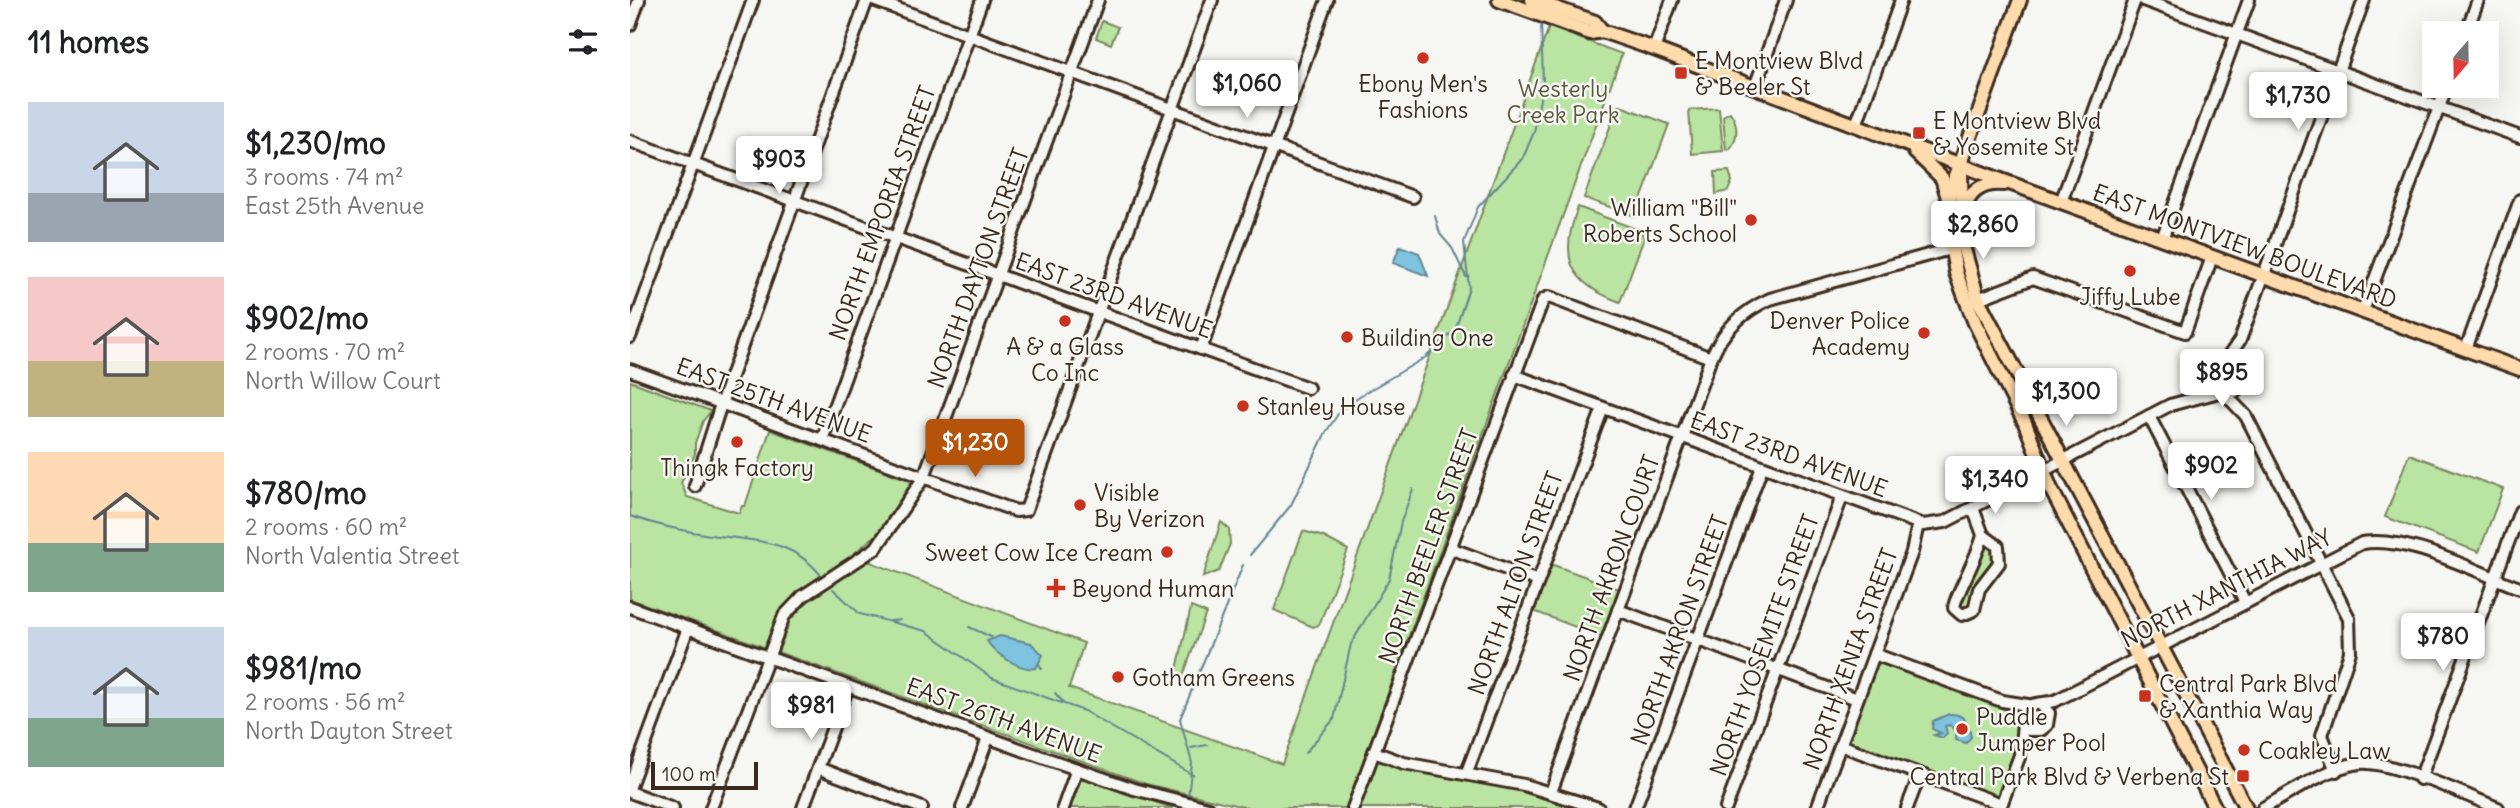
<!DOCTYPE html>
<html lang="en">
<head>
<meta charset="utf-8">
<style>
	body { margin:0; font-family:Delius,sans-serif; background:#f6f6f6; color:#202124; height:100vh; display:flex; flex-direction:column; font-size:26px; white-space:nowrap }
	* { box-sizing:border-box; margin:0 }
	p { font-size:23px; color:#757577 }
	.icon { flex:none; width:38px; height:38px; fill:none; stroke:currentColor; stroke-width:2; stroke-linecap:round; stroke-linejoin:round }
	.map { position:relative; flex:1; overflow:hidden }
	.drawer { display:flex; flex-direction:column; background:#fff; width:630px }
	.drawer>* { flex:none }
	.needle { width:46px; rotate:200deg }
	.controls { position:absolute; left:1792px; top:21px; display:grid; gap:14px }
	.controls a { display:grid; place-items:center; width:77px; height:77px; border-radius:0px; background:#fff; box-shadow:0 7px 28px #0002; font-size:35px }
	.scale { position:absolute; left:21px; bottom:18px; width:107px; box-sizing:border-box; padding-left:7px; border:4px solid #3b2a1e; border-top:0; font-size:19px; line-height:24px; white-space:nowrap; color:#3b2a1e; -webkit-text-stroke:5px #f6f6f2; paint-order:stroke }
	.price { position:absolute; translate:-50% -60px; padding:0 16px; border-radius:7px; background:#fff; color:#222; font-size:23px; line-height:46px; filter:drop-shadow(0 2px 4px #0008) }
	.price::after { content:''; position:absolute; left:50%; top:42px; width:21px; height:16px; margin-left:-10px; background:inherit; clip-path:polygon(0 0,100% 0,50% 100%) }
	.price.current { background:#b45309; color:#fff }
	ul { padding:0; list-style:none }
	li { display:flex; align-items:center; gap:21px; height:175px; padding:0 28px }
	li span { display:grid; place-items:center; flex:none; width:196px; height:140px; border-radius:0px; color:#555 }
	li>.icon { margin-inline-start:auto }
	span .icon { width:84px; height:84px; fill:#fffc; stroke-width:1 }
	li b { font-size:30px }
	h2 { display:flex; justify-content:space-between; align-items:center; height:84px; padding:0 28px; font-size:30px }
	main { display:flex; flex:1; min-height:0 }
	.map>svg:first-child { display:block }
	.green { fill:#bae4a1; stroke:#7a8760; stroke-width:2 }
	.water { fill:#7ec3df; stroke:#638692; stroke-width:2 }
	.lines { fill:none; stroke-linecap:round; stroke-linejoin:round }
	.stream { stroke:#638692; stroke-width:2 }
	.minor-casing { stroke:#3b2a1e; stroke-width:16 }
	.major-casing { stroke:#3b2a1e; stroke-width:18 }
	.minor { stroke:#f6f6f2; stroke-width:10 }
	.major { stroke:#fedbac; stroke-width:12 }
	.poi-dot { fill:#c8321e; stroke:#f6f6f2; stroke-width:2.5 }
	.labels { text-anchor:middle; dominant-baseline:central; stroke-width:5; stroke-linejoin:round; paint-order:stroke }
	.poi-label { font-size:23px; fill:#3b2a1e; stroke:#f6f6f2; text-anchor:start }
	.park-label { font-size:23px; fill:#5b583f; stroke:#f6f6f2 }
	.street-label { font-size:23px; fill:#3b2a1e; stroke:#f6f6f2 }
</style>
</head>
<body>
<main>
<section class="drawer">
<h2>11 homes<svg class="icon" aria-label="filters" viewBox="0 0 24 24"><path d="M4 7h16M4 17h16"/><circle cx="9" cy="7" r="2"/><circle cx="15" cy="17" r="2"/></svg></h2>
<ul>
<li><span style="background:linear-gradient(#c9d6e8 65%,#9aa5b1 0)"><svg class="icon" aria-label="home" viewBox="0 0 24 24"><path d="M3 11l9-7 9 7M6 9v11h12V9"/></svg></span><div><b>$1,230/mo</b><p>3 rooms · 74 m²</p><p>East 25th Avenue</p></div></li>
<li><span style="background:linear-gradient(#f6c9c9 60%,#c2b280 0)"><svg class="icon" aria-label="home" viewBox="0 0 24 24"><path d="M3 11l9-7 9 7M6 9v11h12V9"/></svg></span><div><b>$902/mo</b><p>2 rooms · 70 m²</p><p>North Willow Court</p></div></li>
<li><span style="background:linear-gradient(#ffd9b3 65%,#7fa58c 0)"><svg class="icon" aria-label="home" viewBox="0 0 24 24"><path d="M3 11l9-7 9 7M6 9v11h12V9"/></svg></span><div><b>$780/mo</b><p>2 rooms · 60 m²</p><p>North Valentia Street</p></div></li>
<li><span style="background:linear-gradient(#c9d6e8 65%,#7fa58c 0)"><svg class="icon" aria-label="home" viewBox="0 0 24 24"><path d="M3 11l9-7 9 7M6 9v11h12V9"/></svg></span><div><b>$981/mo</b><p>2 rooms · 56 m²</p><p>North Dayton Street</p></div></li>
</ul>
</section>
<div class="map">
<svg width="1890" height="808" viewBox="0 0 1890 808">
	<rect width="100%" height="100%" fill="#f6f6f2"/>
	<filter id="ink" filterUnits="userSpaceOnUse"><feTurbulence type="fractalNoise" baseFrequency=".0143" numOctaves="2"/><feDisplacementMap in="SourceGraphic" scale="14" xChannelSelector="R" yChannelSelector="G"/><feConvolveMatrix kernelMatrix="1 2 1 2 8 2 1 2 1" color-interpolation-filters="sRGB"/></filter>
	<g filter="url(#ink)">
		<g class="green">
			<path d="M472 21 488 27 481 44 466 38Z"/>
			<path d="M919 27 992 54 716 808H618L516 784 0 599V381L81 411 73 421 65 443V454L51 483 57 497 109 513 112 506H115L140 430 279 480 281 484 247 534 222 555 245 540 280 490 249 538 227 557 454 643 439 688 652 764Z"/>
			<path d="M988 105 1039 124 1005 216 954 198Z"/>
			<path d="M1089 108 1093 151 1062 154 1059 110Z"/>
			<path d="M1100 112C1109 124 1108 138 1100 149L1096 150 1093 116Z"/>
			<path d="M1099 171 1102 181 1098 191 1086 194 1085 172Z"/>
			<path d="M948 207 1011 231 1014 238 990 302C938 283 929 257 948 207Z"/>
			<path d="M1779 454 1873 489 1849 552 1755 517Z"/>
			<path d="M591 522 599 529 600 544 589 571 573 577Z"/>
			<path d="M673 531 694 537 718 550 689 625 683 627 644 610Z"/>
			<path d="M1355 540 1361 543 1367 557 1336 613 1327 603 1337 588Z"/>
			<path d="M915 562 995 591 977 639 898 609Z"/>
			<path d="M561 607 576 613 553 676 546 674Z"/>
			<path d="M1247 661 1370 706C1406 725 1378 770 1367 798L1217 743Z"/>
			<path d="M744 752 830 771 968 808H723Z"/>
			<path d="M456 779 543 808H438L448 781Z"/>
		</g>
		<g class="water">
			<path d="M770 246 789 253 798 276 763 263Z"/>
			<path d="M370 636 401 643 413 655 406 668C390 671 365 654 357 641Z"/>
			<path d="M1319 714C1335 713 1338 723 1341 737L1336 743 1326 740V731L1320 725 1315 726 1317 733 1313 738 1304 735 1311 733 1302 729 1303 721Z"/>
		</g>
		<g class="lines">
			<g class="stream">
				<path d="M805 216 810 234 822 248 836 277 839 276"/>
				<path d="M0 516C26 525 53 531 80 535 122 541 160 538 190 574"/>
				<path d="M620 555 661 505 696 432 710 411 728 397 796 357 825 330 839 288 834 242 848 207 893 158 904 132 913 82 911 22"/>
				<path d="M203 589 230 614 296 631 362 678 454 711 563 775"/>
				<path d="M261 621 270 620"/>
				<path d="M339 627 361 637"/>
				<path d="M409 664 412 669"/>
				<path d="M425 693 433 702"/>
				<path d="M561 748 577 745"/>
				<path d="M675 753 704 719 721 644 759 579 771 522 783 489"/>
				<path d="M558 797 562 763 550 719 613 565"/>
			</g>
			<g class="minor-casing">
				<g id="minor">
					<path d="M243 0 783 197"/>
					<path d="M1513 0 1890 137"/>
					<path d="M0 25 9 0"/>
					<path d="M1836 33 1848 0"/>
					<path d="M1024 49 1042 0"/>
					<path d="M1125 87 1156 0"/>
					<path d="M1226 125 1271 0"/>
					<path d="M0 141 678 388"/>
					<path d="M1431 202 1505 0"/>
					<path d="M1532 239 1619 0"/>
					<path d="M1348 299 1403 278 1555 332 1582 257"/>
					<path d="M1733 311 1817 86"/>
					<path d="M0 337 123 0"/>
					<path d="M571 349 697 0"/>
					<path d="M1836 349 1890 200"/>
					<circle cx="1597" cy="378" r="16"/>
					<path d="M1594 363 1610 340 1734 0"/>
					<path d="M0 370 386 511 396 510 582 0"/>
					<path d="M884 375 1293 525 1315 522 1540 405 1589 392"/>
					<path d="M1595 394 1616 416 1719 618 1720 652 1692 735 1706 771"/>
					<path d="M1519 416 1615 602"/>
					<path d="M192 440 352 0"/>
					<path d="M65 486 91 404 237 0"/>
					<path d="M1343 508 1353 535C1349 555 1324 597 1324 608L1332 615 1344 610 1349 589 1369 563 1368 546 1353 535"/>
					<path d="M820 548 908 581"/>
					<path d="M0 607 398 752 504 789 578 808"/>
					<path d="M988 610 1227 699"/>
					<path d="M1244 654 1372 701 1398 705"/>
					<path d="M1410 704 1419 713 1417 725 1411 730H1399L1392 720C1393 700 1410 705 1425 701L1732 543C1779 535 1845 572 1890 588"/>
					<path d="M1210 745 1371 804"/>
					<path d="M744 752 774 763 894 785 968 808"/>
					<path d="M188 768 292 808"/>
					<path d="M837 772 973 408"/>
					<path d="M1790 779 1890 511"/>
					<path d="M0 786 58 628"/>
					<path d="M0 792 43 808"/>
					<path d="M921 792 1081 358C1093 330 1113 311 1140 299L1320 249"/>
					<path d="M81 808 154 616 173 596 246 548 294 477 468 0"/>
					<path d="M173 808 218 687"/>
					<path d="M332 808 358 738"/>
					<path d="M433 808 447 769"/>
					<path d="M723 808 913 300 919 297 1081 358"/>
					<path d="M1005 808 1132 467"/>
					<path d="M1096 808 1212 497"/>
					<path d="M1187 808 1282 552 1288 524"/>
					<path d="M1277 808 1290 774"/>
					<path d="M1370 808 1390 755 1393 724"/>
					<path d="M1633 808C1662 793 1697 767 1730 763 1761 760 1837 796 1868 808"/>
				</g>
			</g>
			<g class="major-casing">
				<g id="major">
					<path d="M869 0 960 33 972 31 1024 49 1371 180 1890 369"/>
					<path d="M902 0 965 22 972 31"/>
					<path d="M1390 0 1320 192 1318 228 1326 273 1345 323 1395 423 1420 487 1585 808"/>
					<path d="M1285 152 1312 178 1318 198"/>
					<path d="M1331 165 1332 242 1348 299 1616 808"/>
					<path d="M1334 212C1338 191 1353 182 1374 184"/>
				</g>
			</g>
			<use href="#minor" class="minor"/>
			<use href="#major" class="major"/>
		</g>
	</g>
	<g class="poi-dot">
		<circle cx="793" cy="58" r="7"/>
		<rect x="1044" y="66" width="14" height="14" rx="3.5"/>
		<rect x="1282" y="126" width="14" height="14" rx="3.5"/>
		<circle cx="1121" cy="220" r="7"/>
		<circle cx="1500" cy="271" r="7"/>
		<circle cx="435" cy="321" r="7"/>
		<circle cx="1294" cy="333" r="7"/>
		<circle cx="717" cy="337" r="7"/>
		<circle cx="613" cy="406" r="7"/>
		<circle cx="107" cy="442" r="7"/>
		<circle cx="450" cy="505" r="7"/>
		<circle cx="537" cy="552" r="7"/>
		<path d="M422.5 577.5h7v7h7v7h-7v7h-7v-7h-7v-7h7z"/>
		<circle cx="488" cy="677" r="7"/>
		<rect x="1508" y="689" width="14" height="14" rx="3.5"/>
		<circle cx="1332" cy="729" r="7"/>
		<circle cx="1614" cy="750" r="7"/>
		<rect x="1606" y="769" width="14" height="14" rx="3.5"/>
	</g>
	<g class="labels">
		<g class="poi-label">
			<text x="1065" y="60">E Montview Blvd<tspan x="1065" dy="26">&amp; Beeler St</tspan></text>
			<text x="793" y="83" text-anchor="middle">Ebony Men's<tspan x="793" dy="26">Fashions</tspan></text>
			<text x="1303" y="120">E Montview Blvd<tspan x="1303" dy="26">&amp; Yosemite St</tspan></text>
			<text x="1107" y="207" text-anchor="end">William "Bill"<tspan x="1107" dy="26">Roberts School</tspan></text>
			<text x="1500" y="296" text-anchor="middle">Jiffy Lube</text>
			<text x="1280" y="320" text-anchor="end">Denver Police<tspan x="1280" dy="26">Academy</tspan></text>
			<text x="731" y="337">Building One</text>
			<text x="435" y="346" text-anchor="middle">A &amp; a Glass<tspan x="435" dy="26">Co Inc</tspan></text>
			<text x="627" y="406">Stanley House</text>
			<text x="107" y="467" text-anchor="middle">Thingk Factory</text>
			<text x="464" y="492">Visible<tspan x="464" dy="26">By Verizon</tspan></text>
			<text x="523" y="552" text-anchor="end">Sweet Cow Ice Cream</text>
			<text x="442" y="588">Beyond Human</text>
			<text x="502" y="677">Gotham Greens</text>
			<text x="1529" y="683">Central Park Blvd<tspan x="1529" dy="26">&amp; Xanthia Way</tspan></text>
			<text x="1346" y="716">Puddle<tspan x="1346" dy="26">Jumper Pool</tspan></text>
			<text x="1628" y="750">Coakley Law</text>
			<text x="1599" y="776" text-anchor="end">Central Park Blvd &amp; Verbena St</text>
		</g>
		<g class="park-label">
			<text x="933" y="88">Westerly<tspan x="933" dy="26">Creek Park</tspan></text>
		</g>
		<g class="street-label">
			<text transform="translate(252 213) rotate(-70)">NORTH EMPORIA STREET</text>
			<text transform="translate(1615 246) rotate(20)">EAST MONTVIEW BOULEVARD</text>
			<text transform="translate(348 268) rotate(-70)">NORTH DAYTON STREET</text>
			<text transform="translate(484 295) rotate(20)">EAST 23RD AVENUE</text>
			<text transform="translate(144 400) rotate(20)">EAST 25TH AVENUE</text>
			<text transform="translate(1159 454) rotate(20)">EAST 23RD AVENUE</text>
			<text transform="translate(798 546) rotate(-70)">NORTH BEELER STREET</text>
			<text transform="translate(981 568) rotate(-70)">NORTH AKRON COURT</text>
			<text transform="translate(885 583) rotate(-70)">NORTH ALTON STREET</text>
			<text transform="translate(1596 588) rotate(-27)">NORTH XANTHIA WAY</text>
			<text transform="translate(1049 630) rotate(-70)">NORTH AKRON STREET</text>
			<text transform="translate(1134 645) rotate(-70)">NORTH YOSEMITE STREET</text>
			<text transform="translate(1220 659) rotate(-70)">NORTH XENIA STREET</text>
			<text transform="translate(374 720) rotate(20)">EAST 26TH AVENUE</text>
		</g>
	</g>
</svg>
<div class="controls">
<a><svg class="needle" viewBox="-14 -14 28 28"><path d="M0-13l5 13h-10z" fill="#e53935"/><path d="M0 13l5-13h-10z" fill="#757577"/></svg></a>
</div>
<div class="scale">100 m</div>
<b class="price" style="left:617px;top:120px">$1,060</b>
<b class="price" style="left:1668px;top:132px">$1,730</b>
<b class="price" style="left:149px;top:196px">$903</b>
<b class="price" style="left:1353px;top:261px">$2,860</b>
<b class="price" style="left:1592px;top:409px">$895</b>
<b class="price" style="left:1436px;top:428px">$1,300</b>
<b class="price current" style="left:345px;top:479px">$1,230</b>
<b class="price" style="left:1581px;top:502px">$902</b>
<b class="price" style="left:1365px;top:516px">$1,340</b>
<b class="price" style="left:1813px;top:673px">$780</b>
<b class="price" style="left:181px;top:742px">$981</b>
</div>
</main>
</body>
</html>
